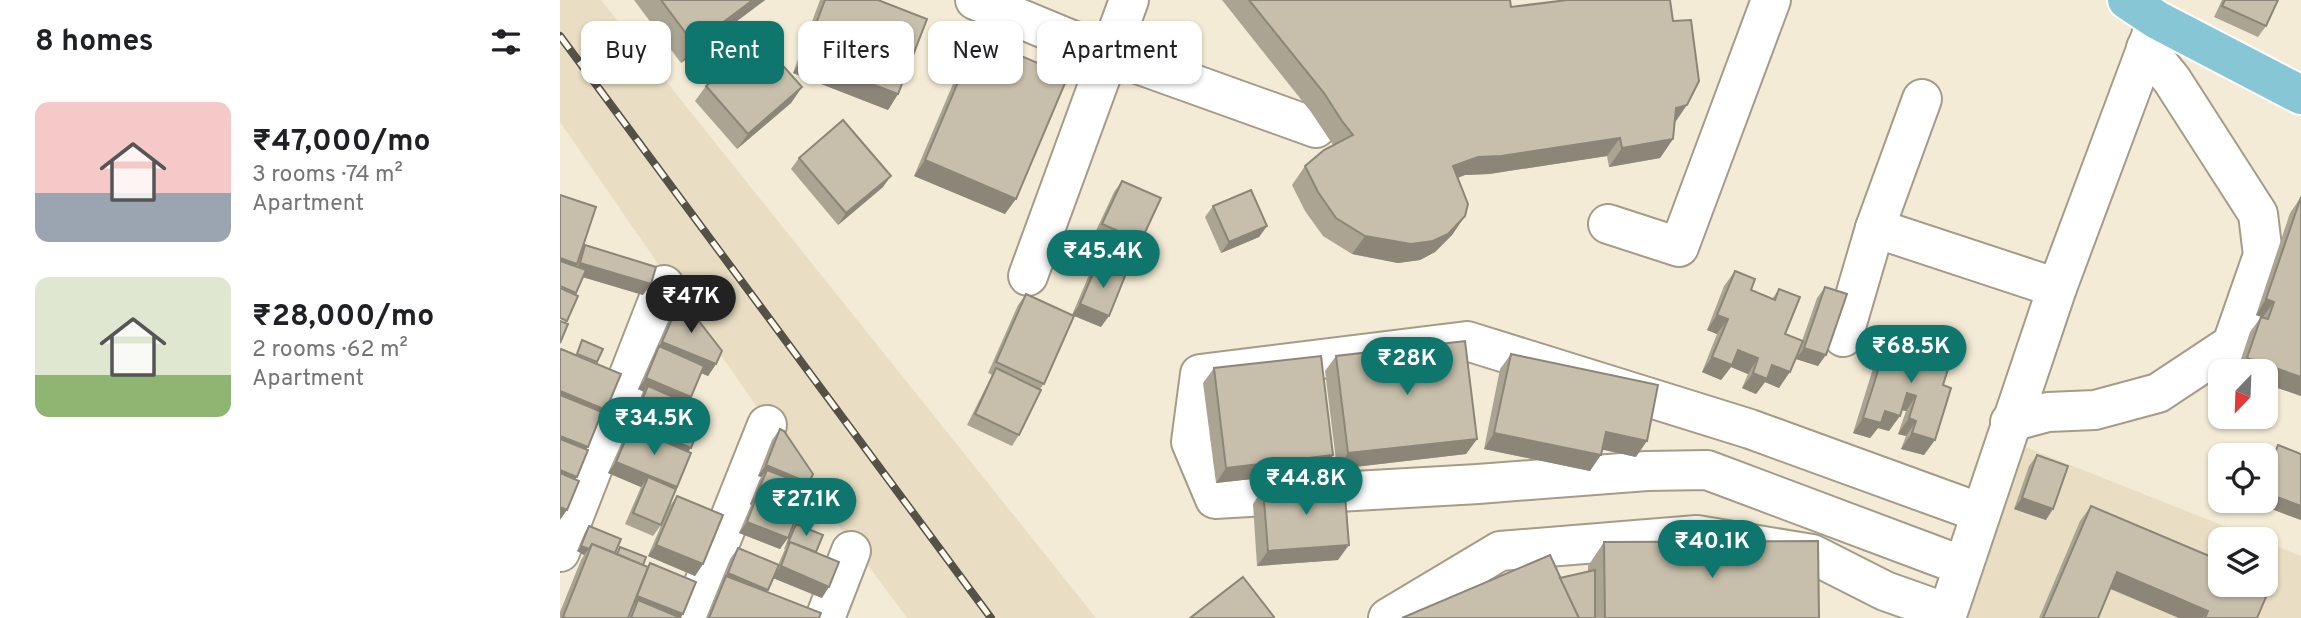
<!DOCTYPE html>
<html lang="en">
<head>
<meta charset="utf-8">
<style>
	body { margin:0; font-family:Overpass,sans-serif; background:#f6f6f6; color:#202124; height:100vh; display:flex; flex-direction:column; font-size:26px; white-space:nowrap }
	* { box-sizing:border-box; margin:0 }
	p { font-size:23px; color:#757577 }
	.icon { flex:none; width:38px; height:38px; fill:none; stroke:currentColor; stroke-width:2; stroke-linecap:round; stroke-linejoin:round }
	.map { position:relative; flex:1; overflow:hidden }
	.side { display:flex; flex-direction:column; background:#fff; width:560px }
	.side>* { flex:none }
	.banner { position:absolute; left:21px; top:21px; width:665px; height:63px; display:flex; gap:14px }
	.needle { width:46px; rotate:203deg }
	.controls { position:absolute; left:1648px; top:359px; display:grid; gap:14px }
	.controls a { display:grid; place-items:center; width:70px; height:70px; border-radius:14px; background:#fff; box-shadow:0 2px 5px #0004; font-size:35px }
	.price { position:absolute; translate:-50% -60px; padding:0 16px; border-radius:24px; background:#0f766e; color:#fff; font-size:23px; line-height:46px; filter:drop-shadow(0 2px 4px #0008) }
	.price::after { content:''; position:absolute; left:50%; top:42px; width:21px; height:16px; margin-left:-10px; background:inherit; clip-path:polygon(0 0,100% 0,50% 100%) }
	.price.on { background:#222; color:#fff }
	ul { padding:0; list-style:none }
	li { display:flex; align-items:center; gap:21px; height:175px; padding:0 35px }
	li span { display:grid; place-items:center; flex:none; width:196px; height:140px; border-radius:14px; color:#555 }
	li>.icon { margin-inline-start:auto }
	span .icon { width:84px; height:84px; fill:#fffc; stroke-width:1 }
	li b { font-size:30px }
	h2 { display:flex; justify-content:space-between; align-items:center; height:84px; padding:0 35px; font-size:30px }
	.chip { padding:0 24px; border-radius:14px; background:#fff; box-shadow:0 2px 5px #0004; font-size:24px; line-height:63px }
	.chip.on { background:#0f766e; color:#fff }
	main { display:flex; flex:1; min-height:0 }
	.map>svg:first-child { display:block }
	.built { fill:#e9dec3 }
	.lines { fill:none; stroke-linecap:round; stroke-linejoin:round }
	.minor-casing { stroke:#a49c89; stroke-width:42 }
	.major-casing { stroke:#fff; stroke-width:42 }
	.minor { stroke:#fff; stroke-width:38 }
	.major { stroke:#87c7d5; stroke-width:38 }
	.rail-casing { stroke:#555147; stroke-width:8 }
	.rail { stroke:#fef9ec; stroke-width:5; stroke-dasharray:16; stroke-linecap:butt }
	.wall { fill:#aba493 }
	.shaded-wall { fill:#8b8678 }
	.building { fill:#c7bfab; stroke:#8b8678; stroke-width:2 }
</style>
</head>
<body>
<main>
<section class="side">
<h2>8 homes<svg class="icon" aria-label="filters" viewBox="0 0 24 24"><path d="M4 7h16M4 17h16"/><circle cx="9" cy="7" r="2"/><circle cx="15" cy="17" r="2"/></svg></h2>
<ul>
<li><span style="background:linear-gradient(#f6c9c9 65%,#9aa5b1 0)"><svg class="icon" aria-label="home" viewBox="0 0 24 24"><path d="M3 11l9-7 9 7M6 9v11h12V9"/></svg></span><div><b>₹47,000/mo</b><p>3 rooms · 74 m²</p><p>Apartment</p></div></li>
<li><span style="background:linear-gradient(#dfe7d0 70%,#8fb573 0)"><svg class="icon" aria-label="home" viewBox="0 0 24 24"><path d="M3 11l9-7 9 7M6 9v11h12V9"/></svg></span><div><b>₹28,000/mo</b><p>2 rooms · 62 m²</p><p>Apartment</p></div></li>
</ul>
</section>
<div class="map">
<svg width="1741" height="618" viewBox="0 0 1741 618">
	<rect width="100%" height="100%" fill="#f4ebd6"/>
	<g class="built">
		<path d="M0 0H41L536 618H347L284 533 0 122Z"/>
		<path d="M1460 445 1697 539H1661V584H1706V542L1741 556V618H1403Z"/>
	</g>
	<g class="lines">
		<g class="minor-casing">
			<g id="minor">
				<path d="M415 0 519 43 756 128"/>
				<path d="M1048 224 1119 247 1211 0"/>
				<path d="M1315 228 1362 99"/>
				<path d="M468 276 569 0"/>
				<path d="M1283 337 1315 228 1497 288"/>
				<path d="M1450 422 1488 412 1535 410 1598 393 1672 344 1703 255 1698 214 1612 80 1586 48"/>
				<path d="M0 552 104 285"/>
				<path d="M1403 566 1147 470 1087 471 918 484 655 499 631 442 640 374 907 341 1190 429 1421 513"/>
				<path d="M130 618 207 425"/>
				<path d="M265 618 291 551"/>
				<path d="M828 618 940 551 1137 535 1252 554 1325 591 1387 613"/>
				<path d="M1386 618 1497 288 1597 20"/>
			</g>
		</g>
		<g class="major-casing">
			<path id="major" d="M1567 0 1597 20 1741 95"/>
		</g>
		<use href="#minor" class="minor"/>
		<use href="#major" class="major"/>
		<g class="rail-casing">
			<path id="rail" d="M0 36 431 618"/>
		</g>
		<use href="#rail" class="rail"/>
	</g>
	<g class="wall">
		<path d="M74 0H205L121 63Z"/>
		<path d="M260 0H318L338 94 328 110 233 73Z"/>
		<path d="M662 0H950L951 7 1115 124 1113 139 1100 158 1049 167 1047 156 929 174 905 175 898 178 905 216 892 235 875 252 860 260 838 263 792 254 763 236 745 211 732 185 745 166 773 145 751 112Z"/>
		<path d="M1662 0H1718L1706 26 1698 37 1654 17Z"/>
		<path d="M417 37 445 214 354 176 406 53Z"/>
		<path d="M146 86 242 87 231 103 177 149 135 101Z"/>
		<path d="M239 158 323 187 278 225 231 169Z"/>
		<path d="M562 181 581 241 574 253 534 235 554 192Z"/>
		<path d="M0 195 21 251 25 245 83 295 23 277 15 294 7 321 5 323Z"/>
		<path d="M1741 197V396L1706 384V371H1677L1690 332 1701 317 1703 318 1696 315 1730 213Z"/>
		<path d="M653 206 707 226 699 237 661 253 645 217Z"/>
		<path d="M537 264 541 327 514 316 484 384 480 389 459 435 452 446 407 425 432 375 428 373 458 305 466 294 512 315 529 275Z"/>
		<path d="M1175 271 1191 290 1212 299 1219 289 1225 334 1242 341 1257 298 1265 287 1258 366 1236 359 1242 343 1219 388 1205 382 1196 394 1182 388 1188 374 1171 367 1161 380 1142 372 1157 334 1147 330 1164 286Z"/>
		<path d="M121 298 156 364 148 376 141 373 131 397 127 403 129 451 117 487 101 525 93 536 65 524 81 487 48 473 65 435H64L80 398 84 392 78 389 113 310Z"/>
		<path d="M1331 330 1346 347 1367 354 1374 344 1383 385 1364 455 1341 449 1346 436 1338 434 1346 411 1342 410 1329 431 1318 428 1310 438 1293 433 1320 346Z"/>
		<path d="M951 354 1076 457 1042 449 1030 471 924 449 940 369Z"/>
		<path d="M776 356 917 439 906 454 777 469 765 371Z"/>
		<path d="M654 368 773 455 762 471 656 483 643 383Z"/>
		<path d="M220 429 249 483 220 549 179 533 191 505 190 504 199 481 201 477 198 476 212 440Z"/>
		<path d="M1718 445 1741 454V520L1693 502V500H1706V467L1711 456Z"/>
		<path d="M1477 455 1486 520 1454 509 1469 466Z"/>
		<path d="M703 488 778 560 697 566 693 504Z"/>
		<path d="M117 496 143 564 135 576 88 556 109 507Z"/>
		<path d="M1531 506 1661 584 1697 618H1619L1550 589 1538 618H1479L1520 521Z"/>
		<path d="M236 524 256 552 262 598 213 578 207 592 259 618H146L170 559 178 548 218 565 225 549H224L232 529Z"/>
		<path d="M29 526 55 553 56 554 60 547 83 565 88 567 90 563 123 614 121 618H0V612L21 560 24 555 17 551 25 532Z"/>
		<path d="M1044 542 1259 618H842L1028 572V566Z"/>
	</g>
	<g class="shaded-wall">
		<path d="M193 0H205L121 63 134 44Z"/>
		<path d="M243 58 338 94 328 110 233 73Z"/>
		<path d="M242 87 231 103 177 149 188 134Z"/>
		<path d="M1127 105 1114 124 1116 108Z"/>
		<path d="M1060 138 1047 156 929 174 905 175 880 184 893 166 918 157Z"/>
		<path d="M1113 139 1100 158 1049 167 1062 148Z"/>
		<path d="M365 160 456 199 445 214 354 176Z"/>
		<path d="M331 176 323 187 278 225 286 213Z"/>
		<path d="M905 216 892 235 875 252 860 260 838 263 792 254 805 236Z"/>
		<path d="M707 226 699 237 661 253 669 242Z"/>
		<path d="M0 258 17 264 9 275 0 271Z"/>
		<path d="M20 263 91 284 83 295 12 274Z"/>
		<path d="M1706 299 1714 302 1703 317 1696 315Z"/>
		<path d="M520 304 549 316 541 327 512 315Z"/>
		<path d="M1157 315 1168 319 1157 334 1147 330Z"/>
		<path d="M102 342 156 364 148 376 96 353 99 346 94 353Z"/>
		<path d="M1244 348 1266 355 1258 366 1236 359Z"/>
		<path d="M1178 350 1198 358 1188 374 1171 367 1161 380 1142 372 1152 357Z"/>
		<path d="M1687 358 1741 377V396L1706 384V371H1678Z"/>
		<path d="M1212 365 1230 372 1219 388 1205 382 1196 394 1182 388 1193 373Z"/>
		<path d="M86 378 131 397 123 409 88 386 84 392 78 389Z"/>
		<path d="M0 391 46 410 39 421 0 405Z"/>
		<path d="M1347 393 1356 396 1346 411 1336 409Z"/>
		<path d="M1325 411 1340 416 1329 431 1318 428 1310 438 1293 433 1303 418Z"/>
		<path d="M1349 418 1356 421 1346 436 1338 434Z"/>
		<path d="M72 423 131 448 123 459 71 427 65 435H64Z"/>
		<path d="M1046 432 1087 441 1076 457 1035 448Z"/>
		<path d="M934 433 1041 455 1030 471 924 449Z"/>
		<path d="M1352 433 1375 440 1364 455 1341 449Z"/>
		<path d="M0 436 28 447 20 458 0 450Z"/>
		<path d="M917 439 906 454 777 469 788 453Z"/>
		<path d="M773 455 762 471 656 483 666 468Z"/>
		<path d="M56 462 117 487 109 498 88 477 81 487 48 473Z"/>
		<path d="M206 465 249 483 241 494 207 470 201 477 198 476Z"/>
		<path d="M0 470 17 477 10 488 0 484Z"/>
		<path d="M197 493 238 510 230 521 197 496 191 505 190 504Z"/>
		<path d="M1706 493 1741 506V520L1693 502 1694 500H1706Z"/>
		<path d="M1462 498 1493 509 1486 520 1454 509Z"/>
		<path d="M0 507 7 510 0 520Z"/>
		<path d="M187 522 228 538 220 549 179 533Z"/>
		<path d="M96 545 143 564 135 576 88 556Z"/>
		<path d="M789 545 778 560 697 566 708 551Z"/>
		<path d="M21 546 29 549 24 555 17 551Z"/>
		<path d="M221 566 269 587 262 598 213 578Z"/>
		<path d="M1557 572 1648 611 1643 618H1619L1547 587Z"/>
		<path d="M168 573 208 590 201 601 166 576 160 584Z"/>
		<path d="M77 596 123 614 120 618 78 600 72 608 69 607Z"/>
	</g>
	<g class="building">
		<path d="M101 0H193L134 44Z"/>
		<path d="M265 0H318L367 19 338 94 243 58Z"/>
		<path d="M689 0H950L951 7 1007 0H1110L1113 21 1131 20 1139 81 1127 105 1116 108 1113 139 1062 148 1060 138 941 156 918 157 893 166 908 204 905 216 888 234 873 241 851 244 805 236 776 218 758 192 745 166 764 150 793 135 782 121 764 93Z"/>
		<path d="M1665 0H1718L1706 26 1662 6Z"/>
		<path d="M417 37 508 76 456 199 365 160Z"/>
		<path d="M199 39 242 87 188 134 146 86Z"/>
		<path d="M283 120 331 176 286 213 239 158Z"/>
		<path d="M562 181 601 198 581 241 542 224Z"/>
		<path d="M691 190 707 226 669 242 653 206Z"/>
		<path d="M0 195 36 207 17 264 0 258Z"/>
		<path d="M1741 197V377L1687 358 1701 317 1708 319 1714 302 1706 299Z"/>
		<path d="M25 245 96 267 91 284 20 263Z"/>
		<path d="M0 261 26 270 16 293 0 286Z"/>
		<path d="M537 264 565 276 549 316 520 304Z"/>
		<path d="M1175 271 1195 279 1191 290 1215 300 1219 289 1240 297 1225 334 1243 341 1230 372 1212 365 1207 379 1193 373 1198 358 1178 350 1172 365 1152 357 1168 319 1157 315Z"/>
		<path d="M1265 287 1287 294 1266 355 1244 348Z"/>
		<path d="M0 288 18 296 7 321 0 318Z"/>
		<path d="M466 294 514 316 484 384 436 362Z"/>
		<path d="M121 298 162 351 156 364 102 342Z"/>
		<path d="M0 321 8 324 0 343Z"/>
		<path d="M1331 330 1349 336 1346 347 1370 355 1374 344 1394 350 1383 385 1391 388 1375 440 1352 433 1356 421 1349 418 1356 396 1347 393 1340 416 1325 411 1321 423 1303 418Z"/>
		<path d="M22 340 43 349 37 362 17 354Z"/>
		<path d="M905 341 917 439 788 453 776 356Z"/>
		<path d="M99 346 144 366 131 397 86 378Z"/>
		<path d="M1 349 61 374 46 410 0 391V352Z"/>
		<path d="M951 354 1098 385 1087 441 1046 432 1041 455 934 433Z"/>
		<path d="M761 356 773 455 666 468 654 368Z"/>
		<path d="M436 368 481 390 459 435 415 414Z"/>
		<path d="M88 386 146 411 131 448 72 423Z"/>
		<path d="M0 395 42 412 28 447 0 436Z"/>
		<path d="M71 427 131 453 117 487 56 462Z"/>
		<path d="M220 429 224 431 253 474 249 483 206 465Z"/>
		<path d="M0 439 28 450 17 477 0 470Z"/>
		<path d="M1718 445 1741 454V506L1706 493V476Z"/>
		<path d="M1477 455 1508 466 1493 509 1462 498Z"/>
		<path d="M207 470 248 486 238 510 197 493Z"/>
		<path d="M0 473 19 481 7 510 0 507Z"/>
		<path d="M88 477 116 489 101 525 73 513Z"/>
		<path d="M784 483 789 545 708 551 703 488Z"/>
		<path d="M117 496 163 515 143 564 96 545Z"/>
		<path d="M197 496 238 513 228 538 187 522Z"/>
		<path d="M1531 506 1661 561V584H1696L1709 590 1697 618H1645L1648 611 1557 572 1538 618H1483Z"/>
		<path d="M236 524 263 535 256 552 230 542V544L228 543Z"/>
		<path d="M29 526 61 539 55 553 32 544 29 549 21 546Z"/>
		<path d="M1258 541 1259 618H1045L1044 542Z"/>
		<path d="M230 542 279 562 269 587 221 566Z"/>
		<path d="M32 544 88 567 68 618H6L3 617Z"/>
		<path d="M60 547 86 557 83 565 57 554Z"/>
		<path d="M178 548 219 565 208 590 168 573Z"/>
		<path d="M990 555 1019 618H842Z"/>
		<path d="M90 563 136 582 123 614 77 596Z"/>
		<path d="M1035 570V618H1019L1000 578Z"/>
		<path d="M166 576 261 613 259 618H149Z"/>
		<path d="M683 577 714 617 713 618H630Z"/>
		<path d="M78 600 121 618H71Z"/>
	</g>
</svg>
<div class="controls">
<a><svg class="needle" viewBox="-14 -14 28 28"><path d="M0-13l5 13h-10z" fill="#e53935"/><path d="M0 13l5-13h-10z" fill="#757577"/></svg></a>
<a><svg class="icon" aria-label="locate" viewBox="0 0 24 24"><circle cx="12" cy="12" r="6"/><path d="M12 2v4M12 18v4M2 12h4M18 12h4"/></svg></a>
<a><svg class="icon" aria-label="layers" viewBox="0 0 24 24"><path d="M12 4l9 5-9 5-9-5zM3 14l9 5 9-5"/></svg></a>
</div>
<b class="price" style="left:543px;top:290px">₹45.4K</b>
<b class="price on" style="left:131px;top:335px">₹47K</b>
<b class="price" style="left:1351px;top:385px">₹68.5K</b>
<b class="price" style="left:847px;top:397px">₹28K</b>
<b class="price" style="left:94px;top:457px">₹34.5K</b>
<b class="price" style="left:746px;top:517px">₹44.8K</b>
<b class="price" style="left:246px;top:538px">₹27.1K</b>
<b class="price" style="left:1152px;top:580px">₹40.1K</b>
<div class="banner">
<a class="chip">Buy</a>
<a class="chip on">Rent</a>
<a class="chip">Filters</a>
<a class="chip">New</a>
<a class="chip">Apartment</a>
</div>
</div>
</main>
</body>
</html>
